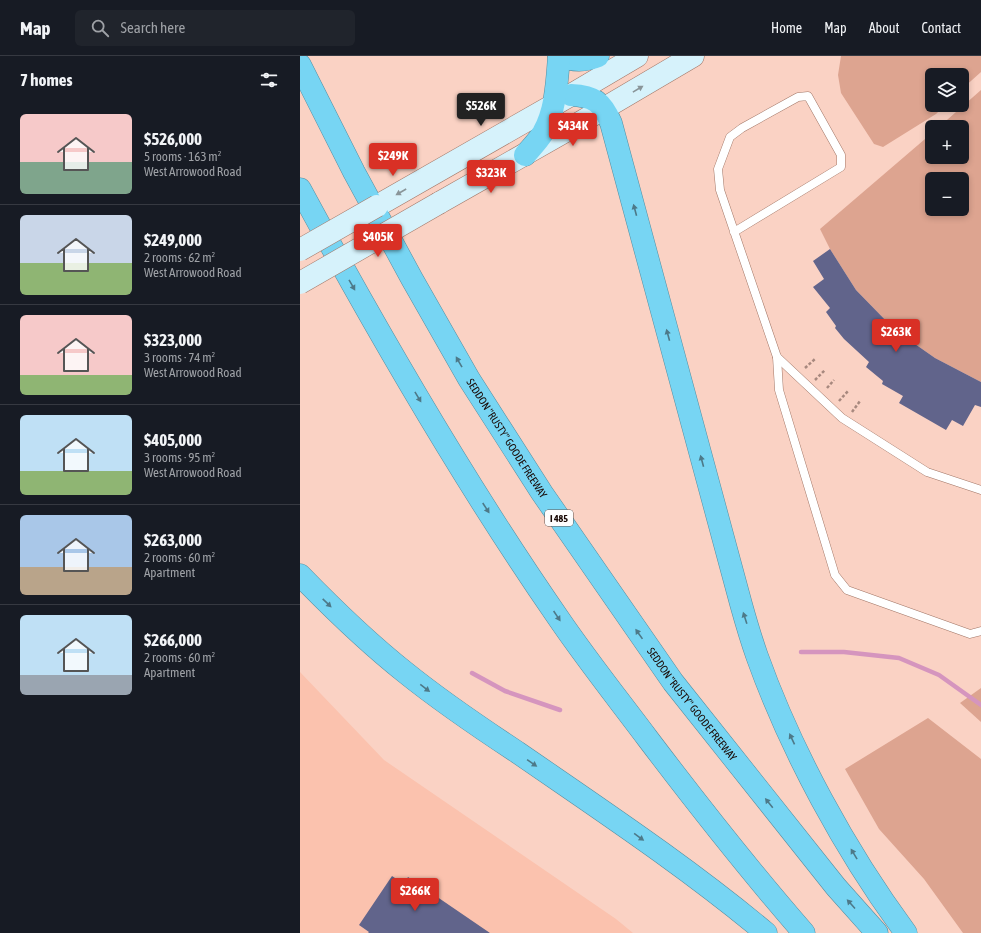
<!DOCTYPE html>
<html lang="en">
<head>
<meta charset="utf-8">
<style>
	body { margin:0; font-family:"Asap Condensed",sans-serif; background:#20242c; color:#f1f3f6; height:100vh; display:flex; flex-direction:column; font-size:15px; white-space:nowrap }
	* { box-sizing:border-box; margin:0 }
	p { font-size:13px; color:#9ea1a6 }
	.icon { flex:none; width:22px; height:22px; fill:none; stroke:currentColor; stroke-width:2; stroke-linecap:round; stroke-linejoin:round }
	.map { position:relative; flex:1; overflow:hidden }
	.sheet { display:flex; flex-direction:column; background:#171b24; width:300px }
	.sheet>* { flex:none }
	.tools { position:absolute; left:625px; top:12px; display:grid; gap:8px }
	.tools a { display:grid; place-items:center; width:44px; height:44px; border-radius:6px; background:#171b24; box-shadow:0 2px 6px #0003; font-size:20px }
	.price { position:absolute; translate:-50% -34px; padding:0 9px; border-radius:4px; background:#d93025; color:#fff; font-size:13px; line-height:26px; filter:drop-shadow(0 1px 2px #0008) }
	.price::after { content:''; position:absolute; left:50%; top:24px; width:12px; height:9px; margin-left:-6px; background:inherit; clip-path:polygon(0 0,100% 0,50% 100%) }
	.price.selected { background:#222; color:#fff }
	ul { padding:0; list-style:none }
	li { display:flex; align-items:center; gap:12px; height:100px; padding:0 20px }
	li+li { border-top:1px solid #363941 }
	li span { display:grid; place-items:center; flex:none; width:112px; height:80px; border-radius:6px; color:#555 }
	li>.icon { margin-inline-start:auto }
	span .icon { width:48px; height:48px; fill:#fffc; stroke-width:1 }
	li b { font-size:17px }
	h2 { display:flex; justify-content:space-between; align-items:center; height:48px; padding:0 20px; font-size:17px }
	header { display:flex; align-items:center; gap:24px; box-sizing:border-box; height:56px; padding:0 20px; background:#171b24; border-bottom:1px solid #363941 }
	header strong { font-size:19px }
	nav { display:flex; gap:22px; margin-inline-start:auto; font-size:14px }
	.search { width:280px; height:36px; background:#20242c; display:flex; align-items:center; gap:10px; box-sizing:border-box; padding:0 14px; border-radius:6px; color:#9ea1a6; font-size:15px }
	main { display:flex; flex:1; min-height:0 }
	.map>svg:first-child { display:block }
	.built { fill:#fbc2ae }
	.green { fill:#dda490; fill-rule:evenodd }
	.lines { fill:none; stroke-linecap:round; stroke-linejoin:round }
	.stream { stroke:#d595be; stroke-width:4.5 }
	.building { fill:#61648b }
	.service-casing { stroke:#a27666; stroke-width:9 }
	.secondary-casing { stroke:#a27666; stroke-width:23 }
	.motorway-casing { stroke:#568ea0; stroke-width:23 }
	.path { stroke:#a7887e; stroke-width:2.5; stroke-dasharray:3 2; stroke-linecap:butt }
	.service { stroke:#fff; stroke-width:8 }
	.secondary { stroke:#d6f2fb; stroke-width:22 }
	.motorway { stroke:#77d5f3; stroke-width:22 }
	.secondary-bridge-casing { stroke:#a27666; stroke-width:23; stroke-linecap:butt }
	.secondary-bridge { stroke:#d6f2fb; stroke-width:22 }
	.oneway { fill:#8a9599 }
	.oneway2 { fill:#4d7988 }
	.labels { text-anchor:middle; dominant-baseline:central; stroke-width:4; stroke-linejoin:round; paint-order:stroke }
	.shield { fill:#fdfdfd; stroke:#5d524f; stroke-width:1 }
	.shield-label { font-size:10px; font-weight:bold; fill:#190905 }
	.street-label { font-size:11px; fill:#190905; stroke:#fdfdfd }
</style>
</head>
<body>
<header>
<strong>Map</strong>
<div class="search"><svg class="icon" aria-label="search" viewBox="0 0 24 24"><circle cx="10" cy="10" r="6"/><path d="M15 15l6 6"/></svg>Search here</div>
<nav><a>Home</a><a>Map</a><a>About</a><a>Contact</a></nav>
</header>
<main>
<section class="sheet">
<h2>7 homes<svg class="icon" aria-label="filters" viewBox="0 0 24 24"><path d="M4 7h16M4 17h16"/><circle cx="9" cy="7" r="2"/><circle cx="15" cy="17" r="2"/></svg></h2>
<ul>
<li><span style="background:linear-gradient(#f6c9c9 60%,#7fa58c 0)"><svg class="icon" aria-label="home" viewBox="0 0 24 24"><path d="M3 11l9-7 9 7M6 9v11h12V9"/></svg></span><div><b>$526,000</b><p>5 rooms · 163 m²</p><p>West Arrowood Road</p></div></li>
<li><span style="background:linear-gradient(#c9d6e8 60%,#8fb573 0)"><svg class="icon" aria-label="home" viewBox="0 0 24 24"><path d="M3 11l9-7 9 7M6 9v11h12V9"/></svg></span><div><b>$249,000</b><p>2 rooms · 62 m²</p><p>West Arrowood Road</p></div></li>
<li><span style="background:linear-gradient(#f6c9c9 75%,#8fb573 0)"><svg class="icon" aria-label="home" viewBox="0 0 24 24"><path d="M3 11l9-7 9 7M6 9v11h12V9"/></svg></span><div><b>$323,000</b><p>3 rooms · 74 m²</p><p>West Arrowood Road</p></div></li>
<li><span style="background:linear-gradient(#bfe0f5 70%,#8fb573 0)"><svg class="icon" aria-label="home" viewBox="0 0 24 24"><path d="M3 11l9-7 9 7M6 9v11h12V9"/></svg></span><div><b>$405,000</b><p>3 rooms · 95 m²</p><p>West Arrowood Road</p></div></li>
<li><span style="background:linear-gradient(#a9c7e8 65%,#b9a48a 0)"><svg class="icon" aria-label="home" viewBox="0 0 24 24"><path d="M3 11l9-7 9 7M6 9v11h12V9"/></svg></span><div><b>$263,000</b><p>2 rooms · 60 m²</p><p>Apartment</p></div></li>
<li><span style="background:linear-gradient(#bfe0f5 75%,#9aa5b1 0)"><svg class="icon" aria-label="home" viewBox="0 0 24 24"><path d="M3 11l9-7 9 7M6 9v11h12V9"/></svg></span><div><b>$266,000</b><p>2 rooms · 60 m²</p><p>Apartment</p></div></li>
</ul>
</section>
<div class="map">
<svg width="681" height="877" viewBox="0 0 681 877">
	<rect width="100%" height="100%" fill="#fad2c4"/>
	<path class="built" d="M0 616 84 704 316 863 333 877H0Z"/>
	<g class="green">
		<path d="M541 0H681V16L662 33V19H632V49H645L636 58 583 91 574 88 541 37 538 19Z"/>
		<path d="M681 34V326L635 302 595 274 556 234 530 193 520 173 632 77V101H662V71H639ZM632 123H662V153H632Z"/>
		<path d="M681 632V666L660 647Z"/>
		<path d="M628 662 681 703V877H663L624 823 579 773 545 713Z"/>
	</g>
	<g class="lines">
		<g class="stream">
			<path d="M501 596H544L599 602 639 619 681 649"/>
			<path d="M172 617 205 635 260 654"/>
		</g>
	</g>
	<g class="building">
		<path d="M530 193 556 234 595 274 635 302 681 326V351L675 349 663 370 652 364 646 374 599 347 603 340 582 328 583 325 566 311 569 306 544 283 535 272 536 270 526 256 530 252 513 231 524 223 513 205Z"/>
		<path d="M92 820 104 828 108 821 190 877H68L69 876 59 869Z"/>
	</g>
	<g class="lines">
		<g class="service-casing">
			<g id="service">
				<path d="M434 176 541 111V99L508 40 498 41 442 72 430 81 418 113 420 134 477 301 542 362 627 416 681 434"/>
				<path d="M477 301 479 334 535 519 547 534 670 578 681 575"/>
			</g>
		</g>
		<g class="secondary-casing">
			<g id="secondary">
				<path d="M139 147 264 76 393 0"/>
				<path d="M77 150 271 39 337 0"/>
			</g>
		</g>
		<g class="motorway-casing">
			<g id="motorway">
				<path d="M259 0C272 5 286 5 298 0"/>
				<path id="s1" d="M0 9 54 116 112 223 169 323 242 437 373 626 536 831 577 877"/>
				<path d="M271 39C294 40 302 46 311 67L441 548C446 566 451 583 457 600 491 695 546 796 606 877"/>
				<path d="M225 99C231 92 238 85 243 77 256 54 257 26 259 0"/>
				<path d="M0 133C79 279 164 426 259 563 287 604 318 643 348 683 398 749 449 814 504 877"/>
				<path d="M0 519C34 554 68 587 106 617 142 646 179 671 217 696 301 754 387 811 466 877"/>
			</g>
		</g>
		<g class="path">
			<path d="M505 312 515 303"/>
			<path d="M515 324 525 314"/>
			<path d="M527 332 534 324"/>
			<path d="M539 345 548 335"/>
			<path d="M552 356 560 345"/>
		</g>
		<use href="#service" class="service"/>
		<use href="#secondary" class="secondary"/>
		<use href="#motorway" class="motorway"/>
		<g class="secondary-bridge-casing">
			<g id="secondary-bridge">
				<path d="M0 194 77 150"/>
				<path d="M0 227 139 147"/>
			</g>
		</g>
		<use href="#secondary-bridge" class="secondary-bridge"/>
	</g>
	<defs><path id="oneway-solid" d="M-6-.8H1V-3.2L6.5 0L1 3.2V.8H-6Z"/></defs>
	<g class="oneway">
		<use href="#oneway-solid" transform="translate(338 33) rotate(-31)"/>
		<use href="#oneway-solid" transform="translate(101 136) rotate(150)"/>
	</g>
	<g class="oneway2">
		<use href="#oneway-solid" transform="translate(335 154) rotate(-105)"/>
		<use href="#oneway-solid" transform="translate(52 229) rotate(60)"/>
		<use href="#oneway-solid" transform="translate(368 279) rotate(-105)"/>
		<use href="#oneway-solid" transform="translate(159 306) rotate(-120)"/>
		<use href="#oneway-solid" transform="translate(118 341) rotate(59)"/>
		<use href="#oneway-solid" transform="translate(402 405) rotate(-105)"/>
		<use href="#oneway-solid" transform="translate(186 452) rotate(57)"/>
		<use href="#oneway-solid" transform="translate(27 547) rotate(44)"/>
		<use href="#oneway-solid" transform="translate(257 560) rotate(56)"/>
		<use href="#oneway-solid" transform="translate(445 562) rotate(-108)"/>
		<use href="#oneway-solid" transform="translate(339 578) rotate(-125)"/>
		<use href="#oneway-solid" transform="translate(125 632) rotate(38)"/>
		<use href="#oneway-solid" transform="translate(492 683) rotate(-115)"/>
		<use href="#oneway-solid" transform="translate(232 707) rotate(35)"/>
		<use href="#oneway-solid" transform="translate(469 747) rotate(-129)"/>
		<use href="#oneway-solid" transform="translate(339 781) rotate(36)"/>
		<use href="#oneway-solid" transform="translate(554 798) rotate(-121)"/>
		<use href="#oneway-solid" transform="translate(551 848) rotate(-132)"/>
	</g>
	<g class="labels">
		<rect class="shield" x="245" y="454" width="28" height="16" rx="3"/>
		<g class="shield-label">
			<text x="259" y="462">I 485</text>
		</g>
		<g class="street-label">
			<text stroke="none"><textPath href="#s1" startOffset="427">SEDDON "RUSTY" GOODE FREEWAY</textPath></text>
			<text stroke="none"><textPath href="#s1" startOffset="751">SEDDON "RUSTY" GOODE FREEWAY</textPath></text>
		</g>
	</g>
</svg>
<div class="tools">
<a><svg class="icon" aria-label="layers" viewBox="0 0 24 24"><path d="M12 4l9 5-9 5-9-5zM3 14l9 5 9-5"/></svg></a>
<a>+</a>
<a>−</a>
</div>
<b class="price selected" style="left:181px;top:71px">$526K</b>
<b class="price" style="left:273px;top:91px">$434K</b>
<b class="price" style="left:93px;top:121px">$249K</b>
<b class="price" style="left:191px;top:138px">$323K</b>
<b class="price" style="left:78px;top:202px">$405K</b>
<b class="price" style="left:596px;top:297px">$263K</b>
<b class="price" style="left:115px;top:856px">$266K</b>
</div>
</main>
</body>
</html>
